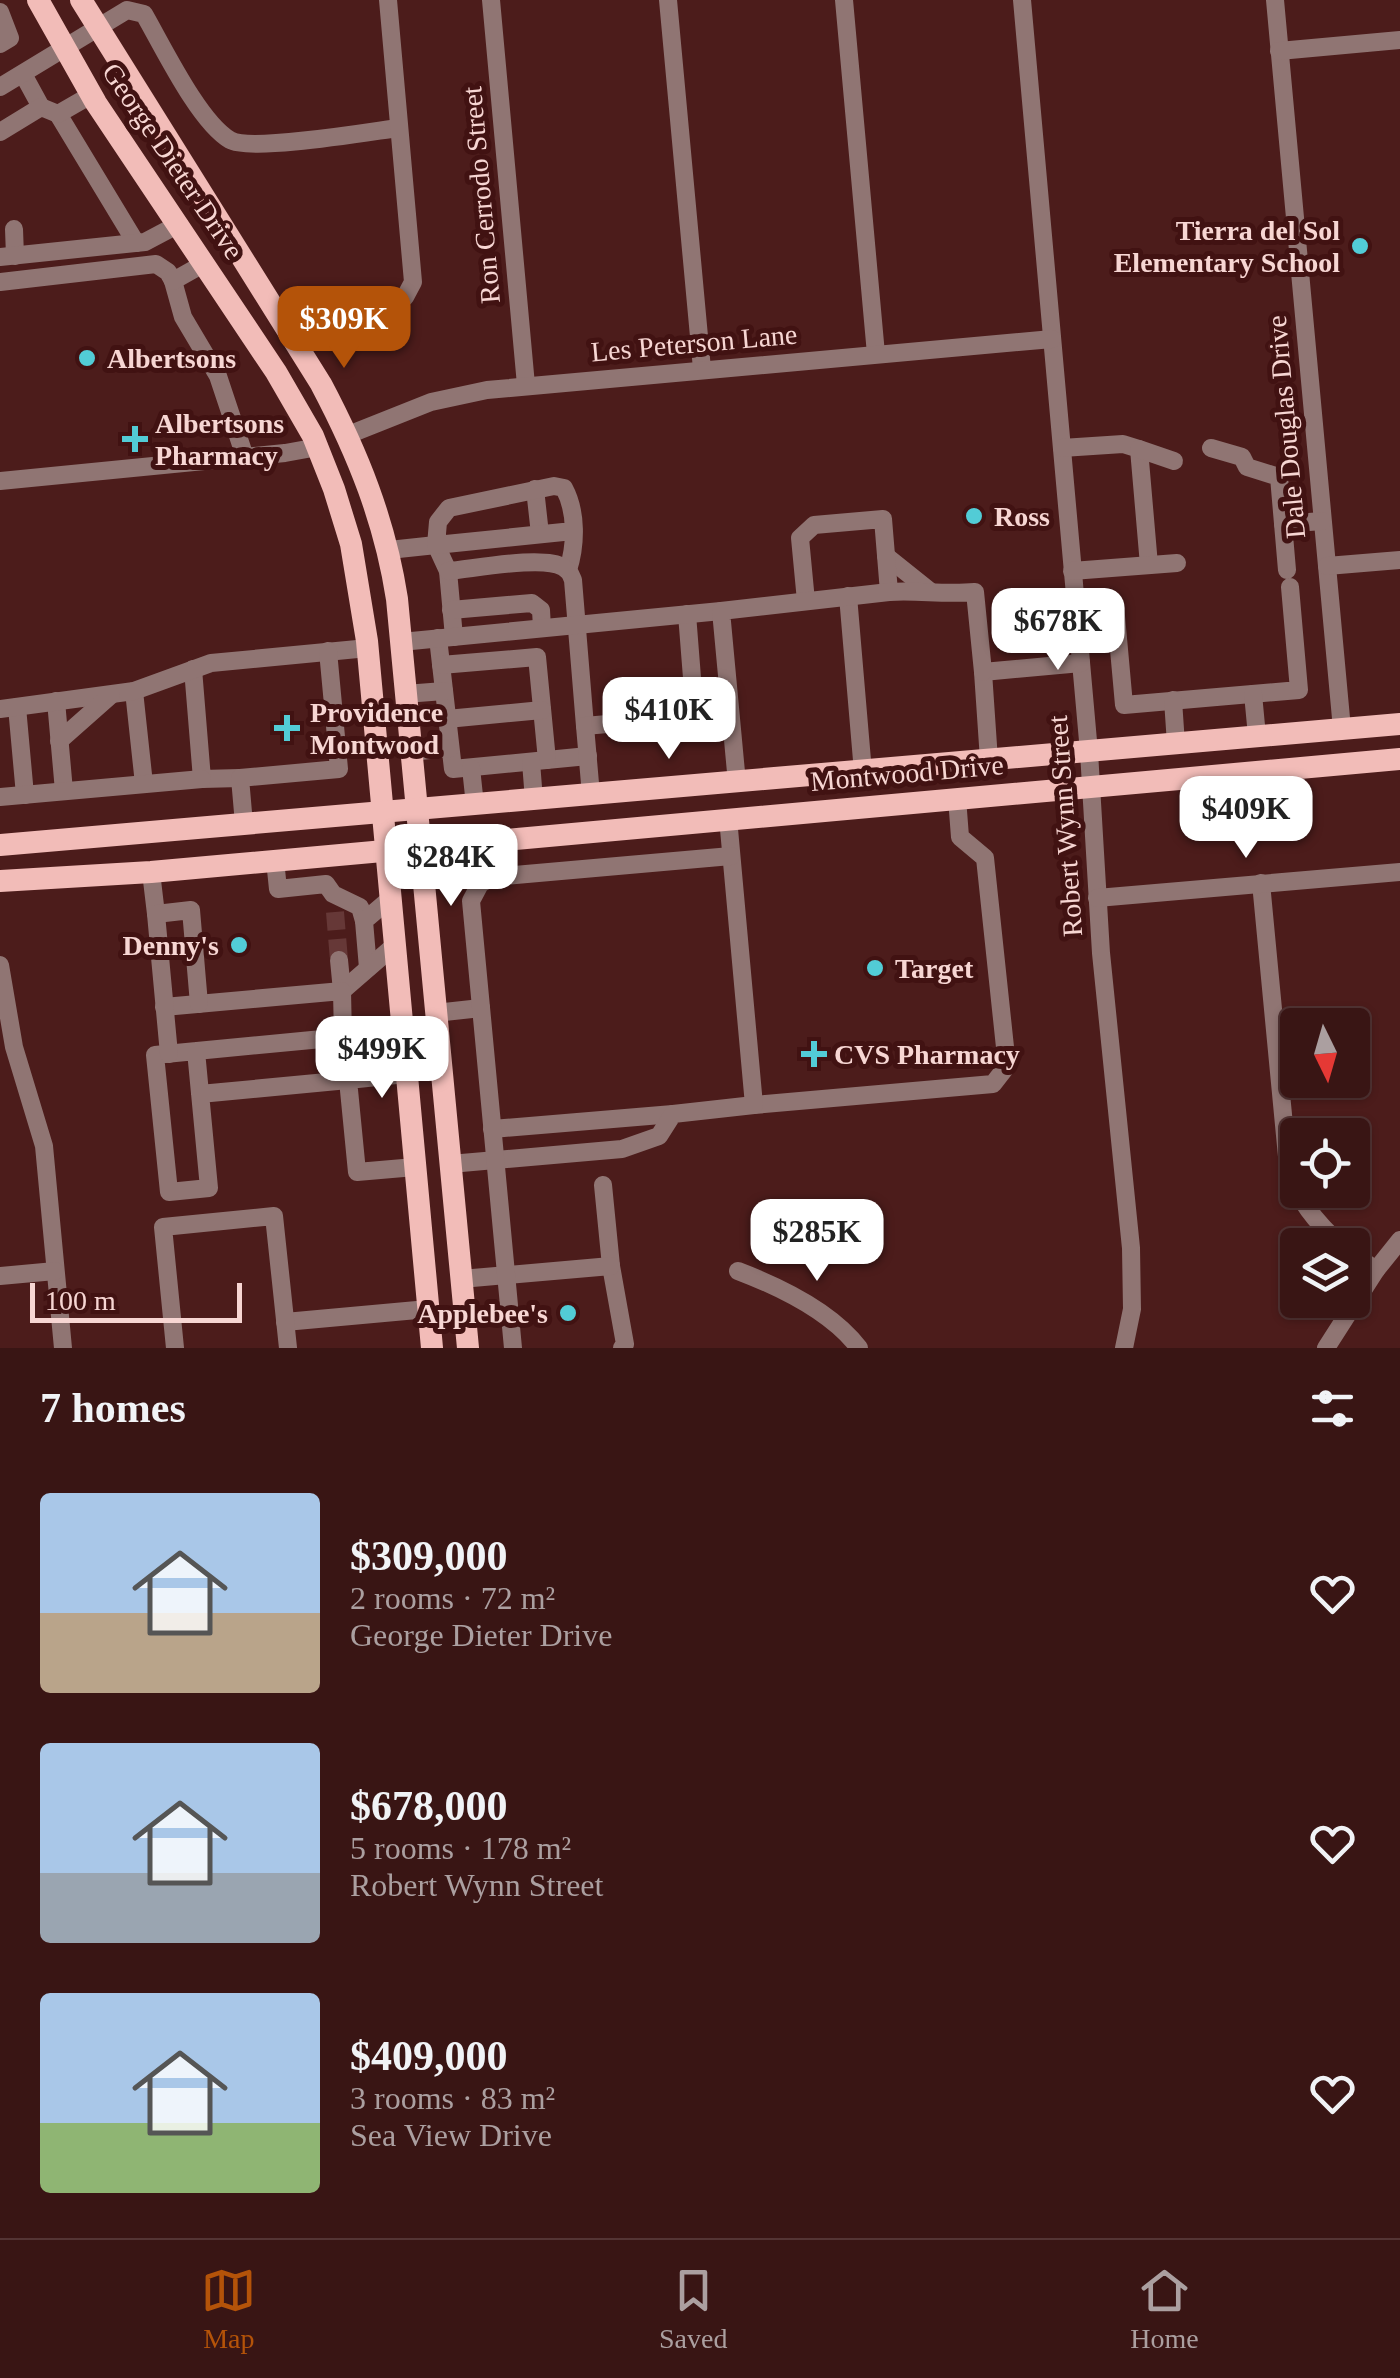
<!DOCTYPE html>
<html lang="en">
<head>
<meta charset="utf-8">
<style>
	body { margin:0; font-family:"Times New Roman",serif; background:#422; color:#f1f3f6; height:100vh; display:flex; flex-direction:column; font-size:38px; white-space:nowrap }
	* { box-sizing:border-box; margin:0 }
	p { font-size:32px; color:#ab9fa0 }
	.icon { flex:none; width:55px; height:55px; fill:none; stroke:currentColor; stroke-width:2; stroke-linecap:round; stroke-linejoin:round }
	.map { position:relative; height:1348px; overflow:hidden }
	.side { display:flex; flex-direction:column; background:#391514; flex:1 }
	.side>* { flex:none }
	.needle { width:65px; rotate:175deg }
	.tools { position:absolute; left:1280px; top:1008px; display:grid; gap:20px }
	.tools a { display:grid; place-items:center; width:90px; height:90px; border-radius:10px; background:#391514; box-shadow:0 2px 8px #0004,0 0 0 2px #533434; font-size:50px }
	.scale { position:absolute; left:30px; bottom:25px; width:212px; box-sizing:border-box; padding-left:10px; border:5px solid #f7d6d3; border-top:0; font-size:28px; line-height:35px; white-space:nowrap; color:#f7d6d3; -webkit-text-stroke:8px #411212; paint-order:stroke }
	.price { position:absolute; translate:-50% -85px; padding:0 22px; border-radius:20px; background:#fff; color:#222; font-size:32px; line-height:65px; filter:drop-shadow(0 2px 5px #0008) }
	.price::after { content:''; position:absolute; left:50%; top:60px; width:30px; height:22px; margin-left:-15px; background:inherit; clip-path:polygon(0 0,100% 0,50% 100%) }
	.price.active { background:#b45309; color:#fff }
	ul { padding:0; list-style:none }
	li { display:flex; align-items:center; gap:30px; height:250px; padding:0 40px }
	li span { display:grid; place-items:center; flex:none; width:280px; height:200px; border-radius:10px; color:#555 }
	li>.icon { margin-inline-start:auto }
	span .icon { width:120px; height:120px; fill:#fffc; stroke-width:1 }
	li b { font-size:42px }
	h2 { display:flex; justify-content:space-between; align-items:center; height:120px; padding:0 40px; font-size:42px }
	.tabs { display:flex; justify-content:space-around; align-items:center; height:140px; border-top:2px solid #533434; background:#391514; font-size:28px; color:#ab9fa0 }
	.tabs a { display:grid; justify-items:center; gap:5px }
	.tabs .active { color:#b45309 }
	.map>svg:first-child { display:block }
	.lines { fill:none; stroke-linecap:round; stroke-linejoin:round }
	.minor-tunnel { stroke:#663837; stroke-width:18; stroke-dasharray:18 9; stroke-linecap:butt }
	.minor { stroke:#907573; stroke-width:18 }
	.major { stroke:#f2bcb8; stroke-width:22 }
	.poi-dot { fill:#52ccd6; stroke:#411212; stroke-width:4 }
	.labels { text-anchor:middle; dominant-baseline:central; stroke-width:10; stroke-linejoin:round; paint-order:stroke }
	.street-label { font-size:28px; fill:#f7d6d3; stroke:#411212 }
	.poi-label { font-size:28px; font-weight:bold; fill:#f7d6d3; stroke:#411212; text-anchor:start }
</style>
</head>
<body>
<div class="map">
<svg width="1400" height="1348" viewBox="0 0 1400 1348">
	<rect width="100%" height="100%" fill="#4c1c1b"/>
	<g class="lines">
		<path class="minor-tunnel" d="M335 912 339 960"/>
		<g class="minor">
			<path d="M491 0 526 385"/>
			<path d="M668 0 702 369"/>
			<path d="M844 0 876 354"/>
			<path d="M1022 0 1089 752 1101 953 1131 1248 1132 1309 1124 1348"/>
			<path d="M1275 0 1342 729"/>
			<path d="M0 12 10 38 0 44"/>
			<path d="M1279 51 1400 40"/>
			<path d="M23 74 41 107"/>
			<path d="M0 87 127 10 144 14C163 47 199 122 230 140 251 152 368 132 398 128"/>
			<path d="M58 114 136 243"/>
			<path d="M0 132 41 107 58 114 91 95"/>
			<path d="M14 229 15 256"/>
			<path d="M0 257 145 242 179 224"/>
			<path d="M173 281 183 317 218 376 245 457"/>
			<path d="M0 282 156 264 168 272 173 281 205 263"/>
			<path d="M293 339 405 297 413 282 388 0"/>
			<path d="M348 435 431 402 487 390 1052 339"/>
			<path d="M1062 448 1123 444 1139 449 1149 565"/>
			<path d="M1211 448 1242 457 1247 467 1279 477 1287 570"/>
			<path d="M1139 449 1174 461"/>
			<path d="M0 481 285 453 318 447"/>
			<path d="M535 489 540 534"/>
			<path d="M1283 524 1322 521"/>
			<path d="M389 550 436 545 448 571 454 637"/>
			<path d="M886 556 931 592"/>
			<path d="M1327 566 1400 560"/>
			<path d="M568 570C576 545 577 512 564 488L554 486 449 508 438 522 436 545 573 531"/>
			<path d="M448 571C473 569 543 555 563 567 570 572 570 573 573 580L585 726"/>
			<path d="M1072 571 1177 563"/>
			<path d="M848 596 863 772"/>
			<path d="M806 601 800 538 814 525 883 519 889 592"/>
			<path d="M1076 609 1115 605 1124 705 1299 690 1290 587"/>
			<path d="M451 610 532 603 541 610 542 628"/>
			<path d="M687 614 695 716"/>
			<path d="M438 638 453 769 588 756"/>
			<path d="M401 642 721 611"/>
			<path d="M441 665 537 657 547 760"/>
			<path d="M193 669 202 779 240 778"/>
			<path d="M134 691 144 784"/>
			<path d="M405 694 444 691"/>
			<path d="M1253 694 1257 736"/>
			<path d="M1173 700 1176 744"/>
			<path d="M56 701 64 791"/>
			<path d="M17 707 25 795"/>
			<path d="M0 709 134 691 211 663 368 648"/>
			<path d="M447 719 542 710"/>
			<path d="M59 741 111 695"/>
			<path d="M410 752 450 748"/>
			<path d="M989 760 983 672 1081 663"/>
			<path d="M531 762 534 800"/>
			<path d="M471 768 475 805"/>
			<path d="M737 783 721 611 889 592C919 590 944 595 975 592L983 672"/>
			<path d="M591 795 585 726 730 713"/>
			<path d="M0 797 202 779"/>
			<path d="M244 824 240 778 339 769 328 651"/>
			<path d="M275 860 278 889 326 884 333 894 360 907 364 921"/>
			<path d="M151 872 156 914"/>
			<path d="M1261 883 1288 1167C1296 1199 1317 1223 1341 1245"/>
			<path d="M1097 898 1400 872"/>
			<path d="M339 960 342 991"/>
			<path d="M0 965 14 1047 44 1146 63 1348"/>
			<path d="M368 968 364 921 391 898"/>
			<path d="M342 991 395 945"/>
			<path d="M164 1007 342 991 343 1037"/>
			<path d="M435 1013 481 1008"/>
			<path d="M196 1051 209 1188 169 1192 155 1055 343 1037 348 1080 200 1094"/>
			<path d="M169 1054 156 914 191 910 199 1004"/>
			<path d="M406 1074 348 1080 357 1172 415 1167"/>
			<path d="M754 1105 993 1084 1007 1066 985 858 960 837 957 798"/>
			<path d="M492 1129 673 1114"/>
			<path d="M450 1164 622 1149 659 1136 673 1114 754 1105 728 818"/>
			<path d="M603 1185 611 1266 625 1344 622 1348"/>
			<path d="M1352 1253 1376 1270"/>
			<path d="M738 1271C780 1287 831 1311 859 1348"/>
			<path d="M0 1276 55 1271"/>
			<path d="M461 1279 611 1266"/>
			<path d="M285 1322 428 1309"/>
			<path d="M175 1348 163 1227 274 1216 288 1348"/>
			<path d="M513 1348 471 901 480 884 492 877 731 856"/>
			<path d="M1326 1348 1376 1270 1400 1240"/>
		</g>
		<g class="major">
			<path d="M38 0 96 103 276 372 313 436 334 489 351 544 367 641 432 1348"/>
			<path d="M81 0 321 384C358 454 385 521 397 599L468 1348"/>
			<path d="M0 845 1400 724"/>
			<path d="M0 881 151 872 1400 759"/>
		</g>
	</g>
	<g class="poi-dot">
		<circle cx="1360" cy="246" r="10"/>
		<circle cx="87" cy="358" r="10"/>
		<path d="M130 424h10v10h10v10h-10v10h-10v-10h-10v-10h10z"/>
		<circle cx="974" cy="516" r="10"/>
		<path d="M282 713h10v10h10v10h-10v10h-10v-10h-10v-10h10z"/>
		<circle cx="239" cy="945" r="10"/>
		<circle cx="875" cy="968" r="10"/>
		<path d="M809 1039h10v10h10v10h-10v10h-10v-10h-10v-10h10z"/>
		<circle cx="568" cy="1313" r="10"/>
	</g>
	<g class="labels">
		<g class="street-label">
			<text transform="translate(173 161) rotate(56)">George Dieter Drive</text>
			<text transform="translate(481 195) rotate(-95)">Ron Cerrodo Street</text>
			<text transform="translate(694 343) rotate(-5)">Les Peterson Lane</text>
			<text transform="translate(1286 427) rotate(-95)">Dale Douglas Drive</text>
			<text transform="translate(907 773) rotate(-5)">Montwood Drive</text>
			<text transform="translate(1065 826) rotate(-94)">Robert Wynn Street</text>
		</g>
		<g class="poi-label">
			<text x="1340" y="230" text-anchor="end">Tierra del Sol<tspan x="1340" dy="32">Elementary School</tspan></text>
			<text x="107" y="358">Albertsons</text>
			<text x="155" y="423">Albertsons<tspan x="155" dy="32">Pharmacy</tspan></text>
			<text x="994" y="516">Ross</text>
			<text x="310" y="712">Providence<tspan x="310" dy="32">Montwood</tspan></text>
			<text x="219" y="945" text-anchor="end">Denny's</text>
			<text x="895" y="968">Target</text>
			<text x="834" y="1054">CVS Pharmacy</text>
			<text x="548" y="1313" text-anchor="end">Applebee's</text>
		</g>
	</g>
</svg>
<div class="tools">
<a><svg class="needle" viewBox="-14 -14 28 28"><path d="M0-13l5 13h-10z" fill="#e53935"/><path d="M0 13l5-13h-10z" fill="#ab9fa0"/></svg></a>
<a><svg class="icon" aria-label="locate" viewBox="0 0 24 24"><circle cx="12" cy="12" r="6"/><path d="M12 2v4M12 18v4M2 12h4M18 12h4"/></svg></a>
<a><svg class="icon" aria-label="layers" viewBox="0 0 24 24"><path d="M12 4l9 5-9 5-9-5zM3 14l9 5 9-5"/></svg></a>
</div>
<div class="scale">100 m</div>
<b class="price active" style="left:344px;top:371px">$309K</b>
<b class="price" style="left:1058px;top:673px">$678K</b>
<b class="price" style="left:669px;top:762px">$410K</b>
<b class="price" style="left:1246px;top:861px">$409K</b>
<b class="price" style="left:451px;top:909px">$284K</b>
<b class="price" style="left:382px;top:1101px">$499K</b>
<b class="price" style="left:817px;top:1284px">$285K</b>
</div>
<section class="side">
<h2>7 homes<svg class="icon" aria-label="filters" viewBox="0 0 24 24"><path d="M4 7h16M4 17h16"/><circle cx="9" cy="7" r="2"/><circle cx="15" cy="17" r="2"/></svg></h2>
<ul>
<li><span style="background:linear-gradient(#a9c7e8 60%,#b9a48a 0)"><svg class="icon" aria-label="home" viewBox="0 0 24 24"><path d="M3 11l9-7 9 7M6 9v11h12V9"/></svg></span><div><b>$309,000</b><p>2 rooms · 72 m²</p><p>George Dieter Drive</p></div><svg class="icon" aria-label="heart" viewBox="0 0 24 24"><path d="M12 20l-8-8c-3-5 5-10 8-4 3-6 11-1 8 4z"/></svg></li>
<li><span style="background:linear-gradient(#a9c7e8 65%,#9aa5b1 0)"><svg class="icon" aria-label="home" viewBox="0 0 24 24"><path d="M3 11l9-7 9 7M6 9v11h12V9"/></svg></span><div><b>$678,000</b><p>5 rooms · 178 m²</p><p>Robert Wynn Street</p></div><svg class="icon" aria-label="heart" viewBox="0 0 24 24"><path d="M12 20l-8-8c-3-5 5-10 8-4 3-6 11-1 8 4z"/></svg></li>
<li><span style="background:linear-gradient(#a9c7e8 65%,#8fb573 0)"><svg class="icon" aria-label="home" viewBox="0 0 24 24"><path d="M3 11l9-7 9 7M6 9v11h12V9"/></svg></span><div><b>$409,000</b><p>3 rooms · 83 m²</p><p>Sea View Drive</p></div><svg class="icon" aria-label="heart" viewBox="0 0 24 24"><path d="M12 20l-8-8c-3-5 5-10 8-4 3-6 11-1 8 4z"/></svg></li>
</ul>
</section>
<nav class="tabs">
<a class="active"><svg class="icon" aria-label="map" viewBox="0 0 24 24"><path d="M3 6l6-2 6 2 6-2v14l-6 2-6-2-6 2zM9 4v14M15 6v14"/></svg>Map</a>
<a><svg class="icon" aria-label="saved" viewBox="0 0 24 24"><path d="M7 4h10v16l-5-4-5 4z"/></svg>Saved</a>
<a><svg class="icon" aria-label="home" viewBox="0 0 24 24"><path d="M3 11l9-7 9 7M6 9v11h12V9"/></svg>Home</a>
</nav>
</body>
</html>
